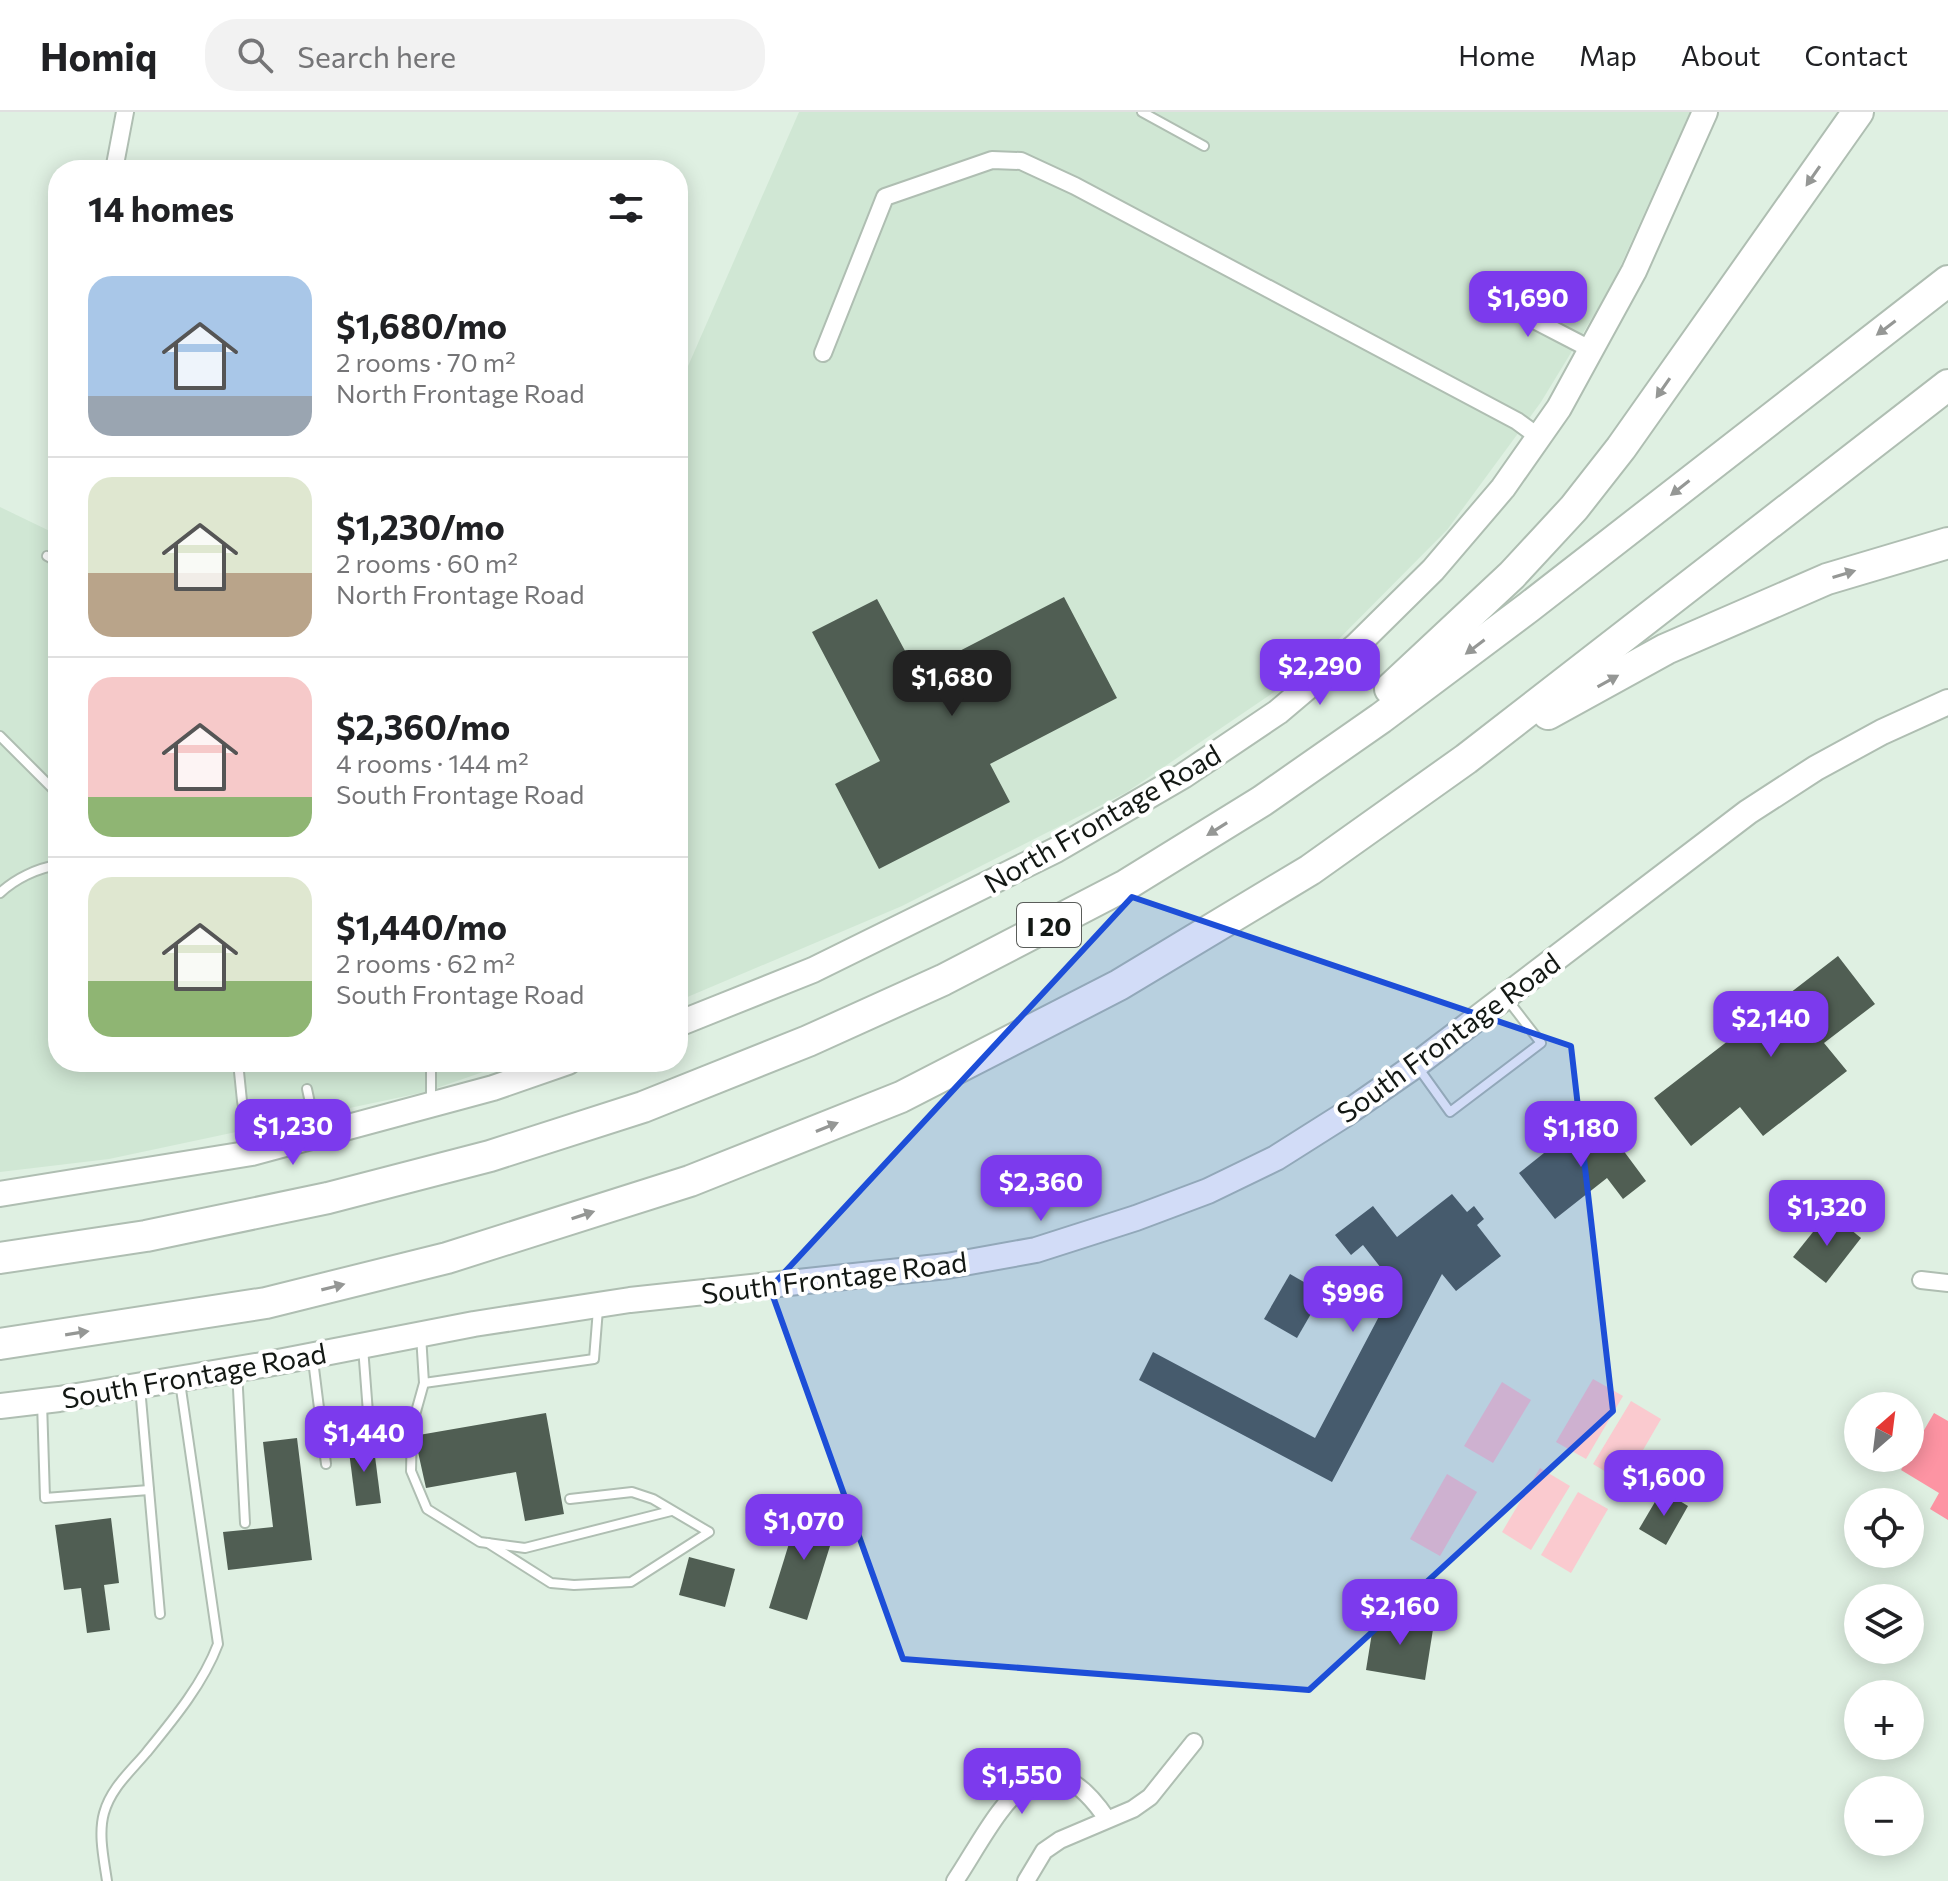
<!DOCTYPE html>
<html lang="en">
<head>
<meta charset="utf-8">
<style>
	body { margin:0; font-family:Commissioner,sans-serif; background:#f2f2f2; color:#202124; height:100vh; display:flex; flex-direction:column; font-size:30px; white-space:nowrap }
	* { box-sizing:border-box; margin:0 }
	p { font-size:26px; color:#757577 }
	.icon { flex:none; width:44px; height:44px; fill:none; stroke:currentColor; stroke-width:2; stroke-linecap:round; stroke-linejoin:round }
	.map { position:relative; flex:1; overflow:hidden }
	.drawer { position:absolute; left:48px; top:48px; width:640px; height:912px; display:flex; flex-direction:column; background:#fff; border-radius:32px; box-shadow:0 4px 20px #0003 }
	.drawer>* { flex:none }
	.needle { width:52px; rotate:28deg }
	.buttons { position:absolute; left:1844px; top:1280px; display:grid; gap:16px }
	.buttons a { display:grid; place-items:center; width:80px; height:80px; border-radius:50%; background:#fff; box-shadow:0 4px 20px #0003; font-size:40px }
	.price { position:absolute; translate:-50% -68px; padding:0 18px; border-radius:16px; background:#7c3aed; color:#fff; font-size:26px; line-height:52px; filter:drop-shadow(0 2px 4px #0008) }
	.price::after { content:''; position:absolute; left:50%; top:48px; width:24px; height:18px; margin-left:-12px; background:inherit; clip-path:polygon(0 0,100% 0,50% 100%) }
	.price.current { background:#222; color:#fff }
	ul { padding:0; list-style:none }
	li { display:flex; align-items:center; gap:24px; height:200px; padding:0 40px }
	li+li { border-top:2px solid #e0e0e0 }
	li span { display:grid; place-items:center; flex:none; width:224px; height:160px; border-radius:24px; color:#555 }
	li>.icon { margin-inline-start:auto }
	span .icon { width:96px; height:96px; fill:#fffc; stroke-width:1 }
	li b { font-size:34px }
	h2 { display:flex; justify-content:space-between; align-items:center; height:96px; padding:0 40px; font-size:34px }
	header { display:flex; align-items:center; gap:48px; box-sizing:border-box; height:112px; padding:0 40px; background:#fff; border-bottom:2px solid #e0e0e0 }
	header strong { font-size:38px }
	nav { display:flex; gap:44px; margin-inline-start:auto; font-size:28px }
	.search { width:560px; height:72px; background:#f2f2f2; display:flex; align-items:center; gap:20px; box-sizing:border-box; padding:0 28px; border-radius:32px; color:#757577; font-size:30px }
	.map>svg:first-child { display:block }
	.built { fill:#d0e7d4 }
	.green { fill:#facacf }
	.water { fill:#fd94a3 }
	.building { fill:#505e53 }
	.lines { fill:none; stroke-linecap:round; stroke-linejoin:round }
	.lane-casing { stroke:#afbeb2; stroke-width:12 }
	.street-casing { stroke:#afbeb2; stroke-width:20 }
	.secondary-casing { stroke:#afbeb2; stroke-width:28 }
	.highway-casing { stroke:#afbeb2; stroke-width:34 }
	.lane { stroke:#fff; stroke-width:8 }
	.street { stroke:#fff; stroke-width:16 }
	.secondary { stroke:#fff; stroke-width:24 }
	.highway { stroke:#fff; stroke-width:30 }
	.oneway { fill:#959795 }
	.marked { fill:#1d4ed8; fill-opacity:0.2; stroke:#1d4ed8; stroke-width:6; stroke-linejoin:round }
	.labels { text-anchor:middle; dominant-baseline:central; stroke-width:8; stroke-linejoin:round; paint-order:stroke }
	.shield { fill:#fff; stroke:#5a5d5a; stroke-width:2 }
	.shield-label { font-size:26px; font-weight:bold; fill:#131814 }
	.street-label { font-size:28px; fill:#131814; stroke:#fff }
</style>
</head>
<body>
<header>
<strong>Homiq</strong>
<div class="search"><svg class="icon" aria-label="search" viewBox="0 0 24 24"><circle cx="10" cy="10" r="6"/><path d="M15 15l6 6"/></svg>Search here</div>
<nav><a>Home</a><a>Map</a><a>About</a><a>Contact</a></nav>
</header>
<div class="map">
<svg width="1948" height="1769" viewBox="0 0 1948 1769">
	<rect width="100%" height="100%" fill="#dff0e2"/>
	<g class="built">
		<path d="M799 0H1690L1611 175 1541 290 1447 418 1311 555 1127 680 902 794 678 889V277Z"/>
		<path d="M0 395 58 423V950H512L425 980 109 1047 0 1060Z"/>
	</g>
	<g class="green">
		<path d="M1593 1267 1623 1284 1586 1347 1556 1330Z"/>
		<path d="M1502 1270 1531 1288 1493 1351 1464 1334Z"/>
		<path d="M1631 1289 1661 1307 1624 1371 1593 1352Z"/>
		<path d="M1540 1356 1570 1374 1531 1438 1502 1420Z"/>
		<path d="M1447 1362 1477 1380 1440 1444 1410 1427Z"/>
		<path d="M1578 1380 1608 1397 1571 1461 1541 1443Z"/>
	</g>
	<path class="water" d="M1934 1301 1948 1309V1408L1930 1397 1939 1381 1901 1358Z"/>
	<g class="building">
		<path d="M1064 485 1117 586 990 652 1010 690 879 757 835 672 880 649 812 520 877 487 917 561Z"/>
		<path d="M1838 844 1875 892 1824 931 1847 959 1763 1024 1740 995 1691 1034 1654 986Z"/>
		<path d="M1600 1007 1646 1069 1623 1087 1607 1066 1555 1107 1519 1061 1569 1021 1573 1027Z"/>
		<path d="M1452 1082 1467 1100 1474 1094 1484 1107 1477 1113 1501 1144 1456 1179 1442 1162 1332 1370 1139 1268 1153 1240 1315 1326 1395 1174 1363 1133 1351 1143 1335 1123 1373 1094 1397 1125Z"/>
		<path d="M1829 1100 1861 1126 1826 1171 1793 1145Z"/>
		<path d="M1290 1162 1323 1181 1297 1226 1264 1207Z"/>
		<path d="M546 1301 564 1402 525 1409 516 1360 426 1376 418 1340 419 1323Z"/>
		<path d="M297 1326 312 1448 228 1458 223 1420 273 1415 263 1330Z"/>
		<path d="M373 1329 381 1391 356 1394 348 1332Z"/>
		<path d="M1662 1378 1688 1394 1666 1433 1639 1417Z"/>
		<path d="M801 1393 839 1405 807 1508 769 1496Z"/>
		<path d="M111 1406 119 1471 104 1473 110 1518 87 1521 81 1476 64 1478 55 1413Z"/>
		<path d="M689 1445 735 1457 725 1495 679 1483Z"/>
		<path d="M1375 1502 1434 1511 1425 1568 1366 1558Z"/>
	</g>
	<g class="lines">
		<g class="lane-casing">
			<g id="lane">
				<path d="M1142 0 1204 34"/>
				<path d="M47 444 58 450"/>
				<path d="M0 624 58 682"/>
				<path d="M0 781C15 767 37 756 58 753"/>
				<path d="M238 950 242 989 252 1040"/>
				<path d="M1417 954 1450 1000 1541 931 1507 887"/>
				<path d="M307 977 316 1019"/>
				<path d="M431 989V954"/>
				<path d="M421 1223 424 1271 594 1247 598 1197"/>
				<path d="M313 1248 326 1352"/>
				<path d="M237 1258 245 1411"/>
				<path d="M424 1271 412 1314 411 1359 427 1397 480 1430 525 1436 671 1399"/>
				<path d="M140 1275 160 1502"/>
				<path d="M42 1290 45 1386 149 1378"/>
				<path d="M322 1317 369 1314 363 1235"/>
				<path d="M488 1431 551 1471 574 1473 631 1470 709 1420 653 1387 632 1380 570 1387"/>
				<path d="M107 1769C104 1748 98 1722 104 1701 111 1676 130 1660 146 1641 173 1608 203 1572 218 1532L180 1270"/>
			</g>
		</g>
		<g class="street-casing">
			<g id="street">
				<path d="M114 58 125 0"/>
				<path d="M1482 181 1592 238"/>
				<path d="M823 241 885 85 992 48 1021 49 1075 74 1517 309 1539 325"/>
				<path d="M1921 1168 1948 1171"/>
				<path d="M955 1769C995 1709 1038 1605 1107 1707"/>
				<path d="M1026 1769 1044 1739 1060 1728 1133 1697 1150 1685 1194 1630"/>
			</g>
		</g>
		<g class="secondary-casing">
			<g id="secondary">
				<path d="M678 912 813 858 1056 738 1183 664 1278 600 1356 534 1433 458 1503 376 1559 296 1634 159 1705 0"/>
				<path d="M0 1082 252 1041 493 976 568 950"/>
				<path d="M0 1294 59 1287 268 1252 474 1212 630 1188 947 1154 1036 1138 1136 1106 1208 1079 1276 1046 1344 1003 1416 953 1748 700 1816 656 1882 620 1948 590"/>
			</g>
		</g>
		<g class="highway-casing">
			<g id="highway">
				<path d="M1390 577 1512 463 1574 396 1621 336 1858 0"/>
				<path d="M1548 602 1666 537 1827 467 1948 431"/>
				<path d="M0 1146 146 1124 328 1086 490 1044 643 995 808 929 943 868 1126 773 1262 689 1381 606 1529 495 1948 169"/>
				<path d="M0 1232 266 1191 447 1146 690 1069 901 985 1119 873 1310 758 1466 647 1948 273"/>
			</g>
		</g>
		<use href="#lane" class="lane"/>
		<use href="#street" class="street"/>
		<use href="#secondary" class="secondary"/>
		<use href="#highway" class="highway"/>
	</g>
	<defs><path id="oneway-solid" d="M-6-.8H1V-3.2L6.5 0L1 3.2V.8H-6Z" transform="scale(2)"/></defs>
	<g class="oneway">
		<use href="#oneway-solid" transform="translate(1813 64) rotate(125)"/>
		<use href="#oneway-solid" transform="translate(1886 216) rotate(143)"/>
		<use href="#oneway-solid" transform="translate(1663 276) rotate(125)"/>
		<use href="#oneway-solid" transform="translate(1680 376) rotate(142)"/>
		<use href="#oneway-solid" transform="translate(1844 462) rotate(-17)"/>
		<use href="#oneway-solid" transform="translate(1475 535) rotate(143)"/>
		<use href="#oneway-solid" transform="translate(1608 569) rotate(-29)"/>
		<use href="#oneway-solid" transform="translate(1217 717) rotate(148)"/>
		<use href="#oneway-solid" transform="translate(827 1015) rotate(-22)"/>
		<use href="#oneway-solid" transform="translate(583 1103) rotate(-18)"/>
		<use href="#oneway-solid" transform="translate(333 1175) rotate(-14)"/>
		<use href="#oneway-solid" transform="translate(77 1221) rotate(-9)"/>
	</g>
	<path class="marked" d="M1132 785 1571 934 1613 1299 1309 1578 903 1547 770 1176Z"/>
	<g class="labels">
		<rect class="shield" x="1017" y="791" width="64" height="44" rx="6"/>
		<g class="shield-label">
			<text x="1049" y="813">I 20</text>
		</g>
		<g class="street-label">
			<text transform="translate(1102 706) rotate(-30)">North Frontage Road</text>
			<text transform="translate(1448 925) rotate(-36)">South Frontage Road</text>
			<text transform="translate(834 1165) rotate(-7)">South Frontage Road</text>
			<text transform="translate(194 1263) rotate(-10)">South Frontage Road</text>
		</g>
	</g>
</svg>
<div class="buttons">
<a><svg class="needle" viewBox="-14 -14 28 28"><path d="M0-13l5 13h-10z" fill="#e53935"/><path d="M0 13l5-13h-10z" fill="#757577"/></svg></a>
<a><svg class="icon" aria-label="locate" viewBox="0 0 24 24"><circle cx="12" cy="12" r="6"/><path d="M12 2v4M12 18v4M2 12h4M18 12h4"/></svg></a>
<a><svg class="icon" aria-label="layers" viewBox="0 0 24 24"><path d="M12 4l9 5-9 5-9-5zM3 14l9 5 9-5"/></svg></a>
<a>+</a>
<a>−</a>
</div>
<b class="price" style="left:1528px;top:227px">$1,690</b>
<b class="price" style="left:1320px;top:595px">$2,290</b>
<b class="price current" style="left:952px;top:606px">$1,680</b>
<b class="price" style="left:1771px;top:947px">$2,140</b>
<b class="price" style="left:293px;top:1055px">$1,230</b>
<b class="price" style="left:1581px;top:1057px">$1,180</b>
<b class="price" style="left:1041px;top:1111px">$2,360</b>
<b class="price" style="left:1827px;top:1136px">$1,320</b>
<b class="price" style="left:1353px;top:1222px">$996</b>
<b class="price" style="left:364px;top:1362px">$1,440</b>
<b class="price" style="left:1664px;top:1406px">$1,600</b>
<b class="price" style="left:804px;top:1450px">$1,070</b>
<b class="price" style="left:1400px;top:1535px">$2,160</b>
<b class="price" style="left:1022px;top:1704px">$1,550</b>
<section class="drawer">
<h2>14 homes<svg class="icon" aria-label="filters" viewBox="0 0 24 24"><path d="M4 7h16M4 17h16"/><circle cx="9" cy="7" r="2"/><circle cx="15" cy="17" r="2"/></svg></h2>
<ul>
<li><span style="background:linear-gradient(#a9c7e8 75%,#9aa5b1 0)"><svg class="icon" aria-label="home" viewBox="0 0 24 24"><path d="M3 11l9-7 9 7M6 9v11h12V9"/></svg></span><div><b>$1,680/mo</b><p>2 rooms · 70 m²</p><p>North Frontage Road</p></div></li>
<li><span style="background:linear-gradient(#dfe7d0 60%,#b9a48a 0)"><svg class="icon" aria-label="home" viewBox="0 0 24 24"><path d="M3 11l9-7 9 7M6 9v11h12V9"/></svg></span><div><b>$1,230/mo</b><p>2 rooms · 60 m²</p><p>North Frontage Road</p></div></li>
<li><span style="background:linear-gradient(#f6c9c9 75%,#8fb573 0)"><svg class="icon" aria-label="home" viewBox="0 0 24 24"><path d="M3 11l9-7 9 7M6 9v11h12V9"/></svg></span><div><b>$2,360/mo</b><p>4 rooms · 144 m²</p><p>South Frontage Road</p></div></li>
<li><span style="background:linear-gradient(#dfe7d0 65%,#8fb573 0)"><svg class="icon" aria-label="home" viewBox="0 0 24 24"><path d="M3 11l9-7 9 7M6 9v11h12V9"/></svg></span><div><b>$1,440/mo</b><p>2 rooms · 62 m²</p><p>South Frontage Road</p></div></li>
</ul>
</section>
</div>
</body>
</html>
